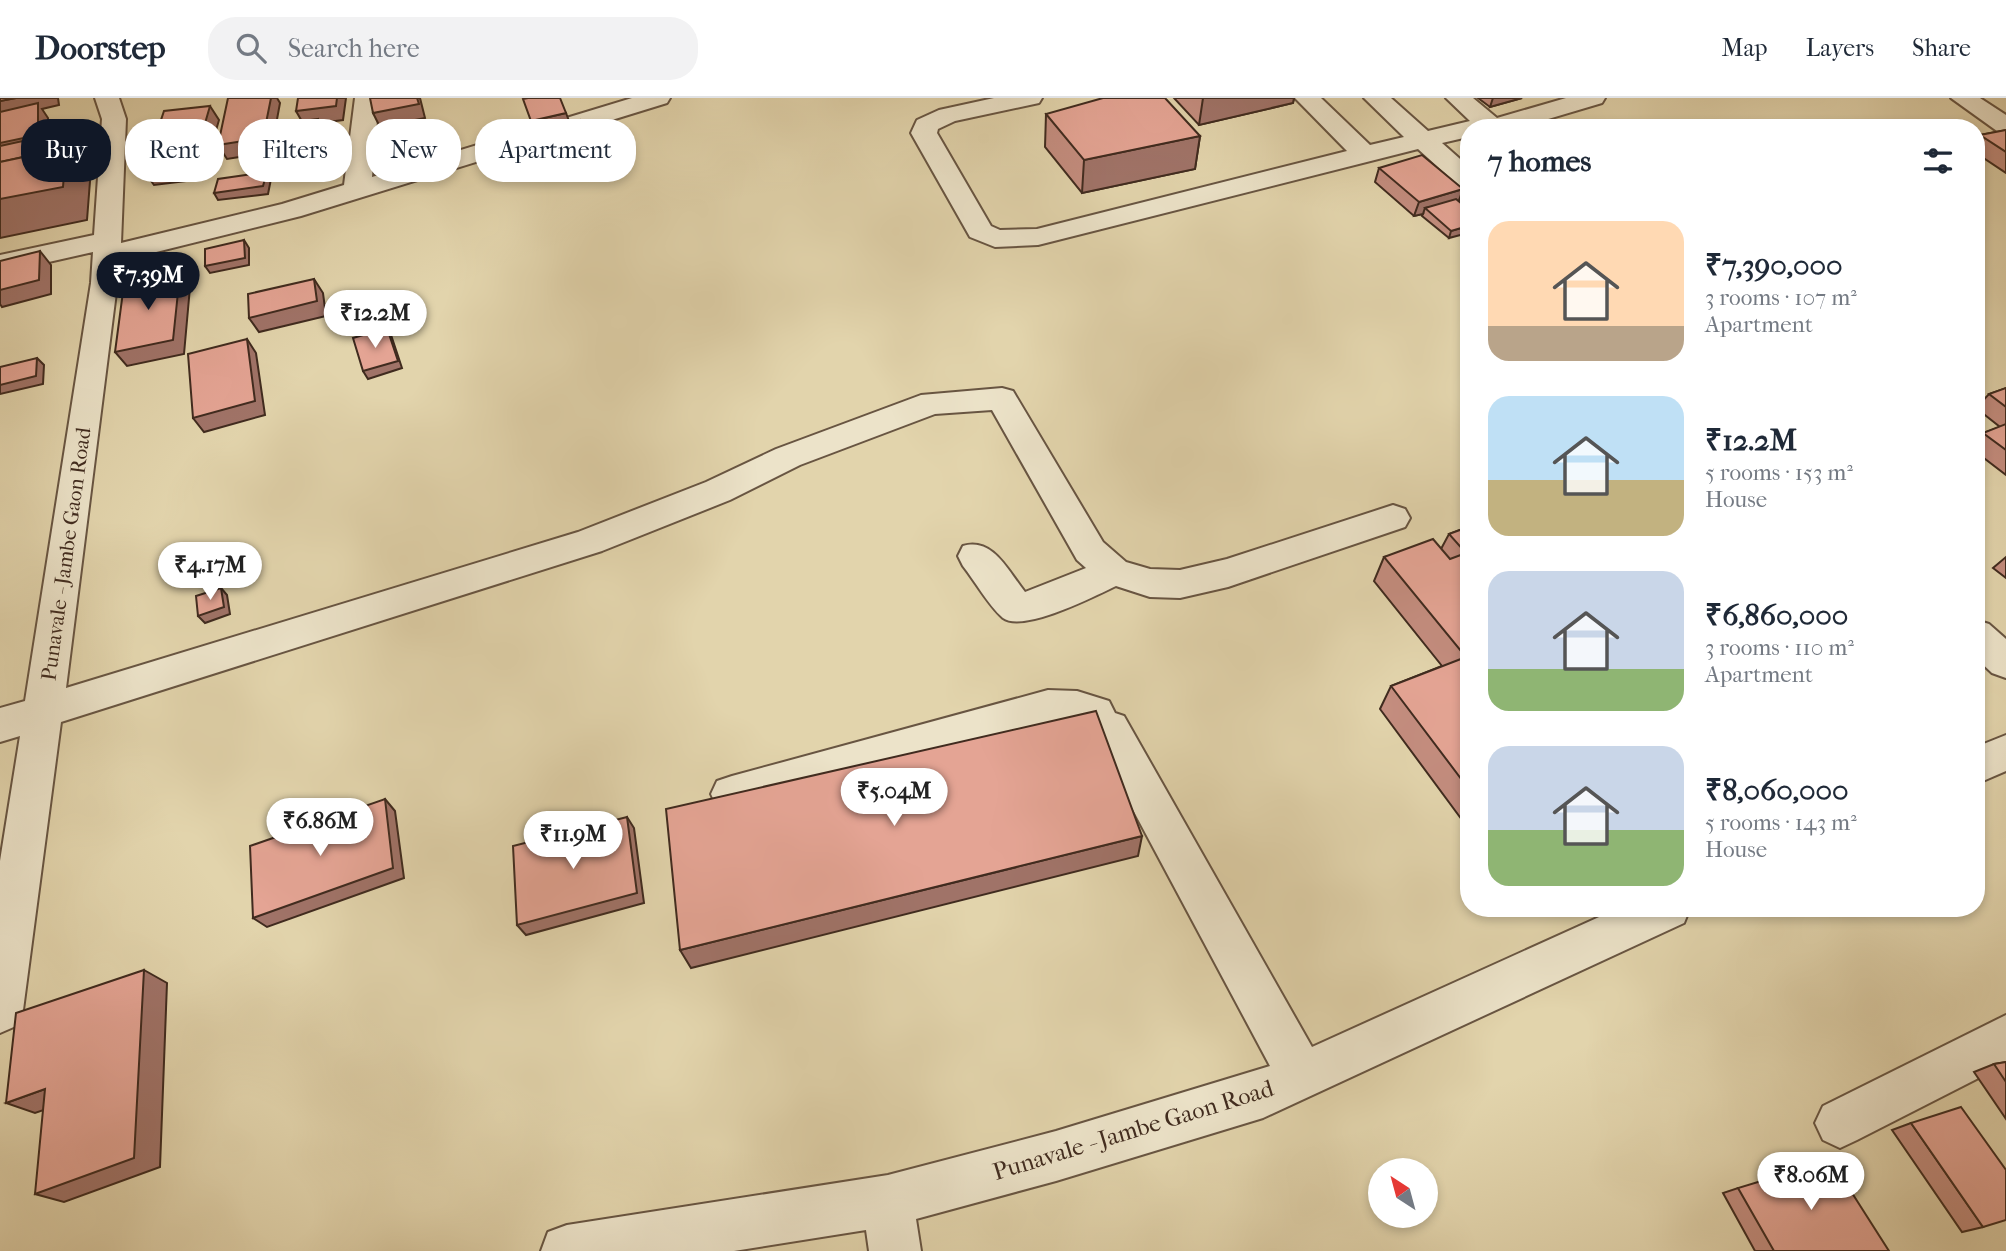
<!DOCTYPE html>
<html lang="en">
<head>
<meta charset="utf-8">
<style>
	body { margin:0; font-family:"IM FELL French Canon",serif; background:#f2f2f3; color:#1f2937; height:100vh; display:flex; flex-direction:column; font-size:26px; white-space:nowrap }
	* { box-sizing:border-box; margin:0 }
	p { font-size:23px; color:#747a83 }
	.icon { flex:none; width:38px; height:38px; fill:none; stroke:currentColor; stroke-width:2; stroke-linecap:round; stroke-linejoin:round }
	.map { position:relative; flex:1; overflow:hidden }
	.side { position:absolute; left:1460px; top:21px; width:525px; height:798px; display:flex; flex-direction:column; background:#fff; border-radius:28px; box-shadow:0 4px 10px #0003 }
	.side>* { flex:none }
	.top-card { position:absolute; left:21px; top:21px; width:665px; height:63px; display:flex; gap:14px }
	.needle { width:46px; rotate:324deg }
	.controls { position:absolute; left:1368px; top:1060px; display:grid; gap:14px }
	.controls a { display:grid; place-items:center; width:70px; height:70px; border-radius:50%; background:#fff; box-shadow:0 4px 10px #0003; font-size:35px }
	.price { position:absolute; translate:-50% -60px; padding:0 16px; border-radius:24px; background:#fff; color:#222; font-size:23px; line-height:46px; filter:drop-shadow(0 2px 4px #0008) }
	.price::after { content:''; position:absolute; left:50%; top:42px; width:21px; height:16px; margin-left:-10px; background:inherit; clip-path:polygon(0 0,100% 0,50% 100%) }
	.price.active { background:#111827; color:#fff }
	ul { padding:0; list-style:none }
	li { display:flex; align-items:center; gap:21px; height:175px; padding:0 28px }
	li span { display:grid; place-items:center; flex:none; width:196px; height:140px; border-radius:21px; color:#555 }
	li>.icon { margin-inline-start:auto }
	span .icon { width:84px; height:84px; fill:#fffc; stroke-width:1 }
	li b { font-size:30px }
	h2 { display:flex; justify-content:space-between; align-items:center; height:84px; padding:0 28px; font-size:30px }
	.tag { padding:0 24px; border-radius:28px; background:#fff; box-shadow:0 4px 10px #0003; font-size:24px; line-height:63px }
	.tag.active { background:#111827; color:#fff }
	header { display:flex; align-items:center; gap:42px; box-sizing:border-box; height:98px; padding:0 35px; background:#fff; border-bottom:2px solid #e0e1e3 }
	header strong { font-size:33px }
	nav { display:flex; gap:38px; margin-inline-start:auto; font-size:24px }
	.search { width:490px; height:63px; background:#f2f2f3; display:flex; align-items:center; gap:18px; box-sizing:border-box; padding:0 24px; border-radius:28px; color:#747a83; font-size:26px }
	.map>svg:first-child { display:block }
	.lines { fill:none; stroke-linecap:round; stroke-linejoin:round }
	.minor-casing { stroke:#685542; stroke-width:4 }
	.minor { fill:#ece3c9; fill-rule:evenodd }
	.wall { fill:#c48d7f; stroke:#402b1f; stroke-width:2 }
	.shaded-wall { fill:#a07368; stroke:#402b1f; stroke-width:2 }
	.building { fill:#e4a494; stroke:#402b1f; stroke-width:2 }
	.labels { text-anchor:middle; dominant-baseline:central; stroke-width:5; stroke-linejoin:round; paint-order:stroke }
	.street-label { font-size:21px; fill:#402b1f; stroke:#ece3c9 }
	.near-street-label { font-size:24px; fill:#402b1f; stroke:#ece3c9 }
</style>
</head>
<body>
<header>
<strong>Doorstep</strong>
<div class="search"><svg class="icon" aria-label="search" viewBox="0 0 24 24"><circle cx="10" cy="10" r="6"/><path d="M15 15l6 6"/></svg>Search here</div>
<nav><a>Map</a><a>Layers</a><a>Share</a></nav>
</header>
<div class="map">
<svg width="2006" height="1153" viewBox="0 0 2006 1153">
	<rect width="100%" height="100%" fill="#e2d4ac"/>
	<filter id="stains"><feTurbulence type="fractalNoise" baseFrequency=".00286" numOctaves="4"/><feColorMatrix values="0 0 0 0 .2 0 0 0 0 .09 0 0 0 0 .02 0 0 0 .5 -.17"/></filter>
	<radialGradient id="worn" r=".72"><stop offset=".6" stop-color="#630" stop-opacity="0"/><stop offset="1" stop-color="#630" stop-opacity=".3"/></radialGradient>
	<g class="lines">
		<g class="minor-casing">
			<g id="minor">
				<path d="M95 0H119L126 21 121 145 282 106 344 87 355 0H379L372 79 632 0H670L667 5 301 118 120 163 66 590 578 434 706 384 776 351 921 297 1002 290 1013 293 1103 444 1126 464 1150 471 1180 472 1227 461 1393 407 1405 411 1410 420 1405 429 1228 489 1180 500 1150 499 1116 488C1095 498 1023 535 1003 520 988 507 975 483 963 468L958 458 963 448C993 439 1008 473 1025 494L1086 470 1077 462 992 312 935 316 800 367 730 402 602 453 61 624 23 912 16 928 0 935V763L20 638 0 644V610L25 603 91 185 93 154 0 175V157L94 137 102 21Z"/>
				<path d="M994 0H1042L1039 5 955 23 938 31 937 35 991 128 1000 132 1037 131 1347 53 1295 0H1321L1370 47 1404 39 1364 0H1391L1428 33 1470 23 1446 0H1473L1497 20 1566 0H1605L1602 5 1518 30H1468V39L1442 45 1468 68V90L1459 88 1418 51 1038 147 995 149 970 139 911 35 917 22 939 12Z"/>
				<path d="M1951 0H1980L2006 17V36L1997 33Z"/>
				<path d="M1976 522 1989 526 2006 541V580L1992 575 1976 560Z"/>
				<path d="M1048 592 1077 593 1109 603 1115 615 1124 618 1312 949 1619 810H1690L1684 825 1263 1020 1056 1083 916 1121 921 1153H869L866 1132 734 1153H541L548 1134 567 1127 888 1077 1056 1033 1270 968 1100 650 1093 652 1079 647 1073 635 1074 625 1048 624 732 714 717 709 711 696 717 683 732 678Z"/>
				<path d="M2006 637V673L1976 686V649Z"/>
				<path d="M2006 917V966L1857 1042 1840 1050 1823 1042 1815 1025 1823 1008Z"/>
			</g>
		</g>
		<use href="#minor" class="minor"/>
	</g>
	<g class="wall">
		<path d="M1174 0H1294L1293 5 1199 27Z"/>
		<path d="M1478 0H1522L1490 9Z"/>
		<path d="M1046 16 1200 38 1195 71 1082 95 1045 49Z"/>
		<path d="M2006 32V75L1976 55V43L1980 37Z"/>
		<path d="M540 34 596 42 600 56 560 69 545 48Z"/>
		<path d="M1379 70 1459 103 1468 111 1449 140 1422 118 1423 116 1414 118 1375 84Z"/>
		<path d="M1468 150V162L1465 159Z"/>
		<path d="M2006 290V377L1976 354V342L1983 335 2000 329 1976 310 1989 296Z"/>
		<path d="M1468 429V730L1380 611 1391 588 1442 568 1374 483 1384 459 1441 451 1449 436Z"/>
		<path d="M2006 459V480L1993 470Z"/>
		<path d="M2006 964V1021L1974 974 1994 966Z"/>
		<path d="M1911 1025 1983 1129 1962 1134 1892 1032Z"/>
		<path d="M1738 1090 1889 1153H1755L1723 1095Z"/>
	</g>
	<g class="shaded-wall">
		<path d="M16 0H58L59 7 42 11 48 20V50L51 53 0 62V3Z"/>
		<path d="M271 0H277L280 5 271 54 227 61 218 47Z"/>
		<path d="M337 0H346L343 22 320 25 322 28 320 51 292 55 288 48 304 27 296 13Z"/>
		<path d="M417 0H420L425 20 380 29 373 15Z"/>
		<path d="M1203 0H1294L1293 5 1199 27Z"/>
		<path d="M1493 0H1522L1490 9Z"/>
		<path d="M210 8 219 22 202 81 154 87 144 73Z"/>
		<path d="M566 15 569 23 533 30 531 23Z"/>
		<path d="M1200 38 1195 71 1082 95 1084 62Z"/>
		<path d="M596 42 600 56 560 69 555 55Z"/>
		<path d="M66 50 90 83 87 122 0 140V101Z"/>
		<path d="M267 74 271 81 268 96 218 102 214 95Z"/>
		<path d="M1463 91 1458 105 1425 110 1423 116 1414 118 1419 104Z"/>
		<path d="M1468 128V135L1449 140 1451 133Z"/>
		<path d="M244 142 249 150V167L210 175 205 168Z"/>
		<path d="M40 153 51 167V196L2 209 0 206V192Z"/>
		<path d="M180 175 190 189 184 256 127 268 115 254Z"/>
		<path d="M314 181 323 195 326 218 259 234 249 220Z"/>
		<path d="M387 230 391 237 402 270 368 281 363 273Z"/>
		<path d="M247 241 256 255 265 317 204 334 193 320Z"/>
		<path d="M37 260 44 267 43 286 0 296V287Z"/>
		<path d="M221 490 227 497 230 516 205 525 198 518Z"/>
		<path d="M385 701 395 713 404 780 267 829 253 820Z"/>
		<path d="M627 719 634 730 644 805 526 837 517 827Z"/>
		<path d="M1142 738 1138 758 691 870 680 852Z"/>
		<path d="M144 872 167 885 160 1069 64 1104 35 1096Z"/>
		<path d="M45 991 73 1002 35 1015 6 1005Z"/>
	</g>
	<g class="building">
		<path d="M0 0H16L0 3Z"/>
		<path d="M228 0H271L263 40 218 47Z"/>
		<path d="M298 0H337L336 8 296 13Z"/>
		<path d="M370 0H417L419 6 373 15Z"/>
		<path d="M528 0H560L566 15 531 23 523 1Z"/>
		<path d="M1103 0H1165L1200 38 1084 62 1046 16Z"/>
		<path d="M38 5V37L0 45V14Z"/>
		<path d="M210 8 193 67 144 73 164 13Z"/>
		<path d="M318 21 316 44 288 48 290 25Z"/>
		<path d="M580 22 596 42 555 55 540 34Z"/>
		<path d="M2006 32V54L1980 37Z"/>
		<path d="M41 39V55L0 64V48Z"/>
		<path d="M66 50 63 89 0 101V64Z"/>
		<path d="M1422 57 1463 91 1419 104 1379 70Z"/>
		<path d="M267 74 263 88 214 95 218 81Z"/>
		<path d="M1456 101 1468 111V128L1451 133 1425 110Z"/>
		<path d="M244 142 245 160 205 168V151Z"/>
		<path d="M40 153 39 182 0 192V163Z"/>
		<path d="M180 175 173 242 115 254 124 186Z"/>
		<path d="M314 181 317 203 249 220 248 196Z"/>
		<path d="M387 230 398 263 363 273 353 240Z"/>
		<path d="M247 241 255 303 193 320 188 256Z"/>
		<path d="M37 260 36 278 0 287V269Z"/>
		<path d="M2006 290V309L1989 296Z"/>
		<path d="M2006 326V352L1983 335Z"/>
		<path d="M1468 429V690L1391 588 1466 559 1384 459 1433 441 1450 461 1466 455 1449 436Z"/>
		<path d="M221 490 224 509 198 518 196 498Z"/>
		<path d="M1096 613 1142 738 680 852 666 711Z"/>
		<path d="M385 701 393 770 253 820 250 748Z"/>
		<path d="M627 719 637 795 517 827 513 748Z"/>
		<path d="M144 872 134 1060 35 1096 45 991 6 1005 16 915Z"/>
		<path d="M2006 964V984L1994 966Z"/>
		<path d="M1961 1009 2006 1072V1122L1983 1129 1911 1025Z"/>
		<path d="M1831 1062 1889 1153H1774L1738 1090Z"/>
	</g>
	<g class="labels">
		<g class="street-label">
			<text transform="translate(66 456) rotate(-82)">Punavale - Jambe Gaon Road</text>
		</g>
		<g class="near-street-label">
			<text transform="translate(1133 1032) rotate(-17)">Punavale - Jambe Gaon Road</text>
		</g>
	</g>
	<rect width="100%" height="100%" filter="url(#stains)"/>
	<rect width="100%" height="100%" fill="url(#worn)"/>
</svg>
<div class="controls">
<a><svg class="needle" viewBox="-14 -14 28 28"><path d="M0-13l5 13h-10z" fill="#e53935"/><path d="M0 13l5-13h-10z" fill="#747a83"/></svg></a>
</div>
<b class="price active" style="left:148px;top:214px">₹7.39M</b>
<b class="price" style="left:375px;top:252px">₹12.2M</b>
<b class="price" style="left:210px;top:504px">₹4.17M</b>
<b class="price" style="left:894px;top:730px">₹5.04M</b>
<b class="price" style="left:320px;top:760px">₹6.86M</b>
<b class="price" style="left:573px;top:773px">₹11.9M</b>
<b class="price" style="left:1811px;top:1114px">₹8.06M</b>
<div class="top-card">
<a class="tag active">Buy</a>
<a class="tag">Rent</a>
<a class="tag">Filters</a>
<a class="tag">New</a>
<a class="tag">Apartment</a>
</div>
<section class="side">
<h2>7 homes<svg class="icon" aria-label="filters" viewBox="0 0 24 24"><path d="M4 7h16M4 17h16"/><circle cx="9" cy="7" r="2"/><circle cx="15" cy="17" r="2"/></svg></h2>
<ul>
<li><span style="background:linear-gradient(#ffd9b3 75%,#b9a48a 0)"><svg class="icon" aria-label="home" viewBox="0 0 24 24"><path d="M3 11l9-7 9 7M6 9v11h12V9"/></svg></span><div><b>₹7,390,000</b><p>3 rooms · 107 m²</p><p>Apartment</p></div></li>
<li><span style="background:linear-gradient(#bfe0f5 60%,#c2b280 0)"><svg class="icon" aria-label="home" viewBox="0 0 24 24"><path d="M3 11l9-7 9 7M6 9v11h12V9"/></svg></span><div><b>₹12.2M</b><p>5 rooms · 153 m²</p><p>House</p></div></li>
<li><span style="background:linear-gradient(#c9d6e8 70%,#8fb573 0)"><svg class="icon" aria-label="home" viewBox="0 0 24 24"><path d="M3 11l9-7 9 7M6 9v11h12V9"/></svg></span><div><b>₹6,860,000</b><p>3 rooms · 110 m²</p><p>Apartment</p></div></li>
<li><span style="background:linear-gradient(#c9d6e8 60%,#8fb573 0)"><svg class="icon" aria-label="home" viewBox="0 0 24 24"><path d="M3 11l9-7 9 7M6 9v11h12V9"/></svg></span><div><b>₹8,060,000</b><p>5 rooms · 143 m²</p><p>House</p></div></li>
</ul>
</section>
</div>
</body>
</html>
